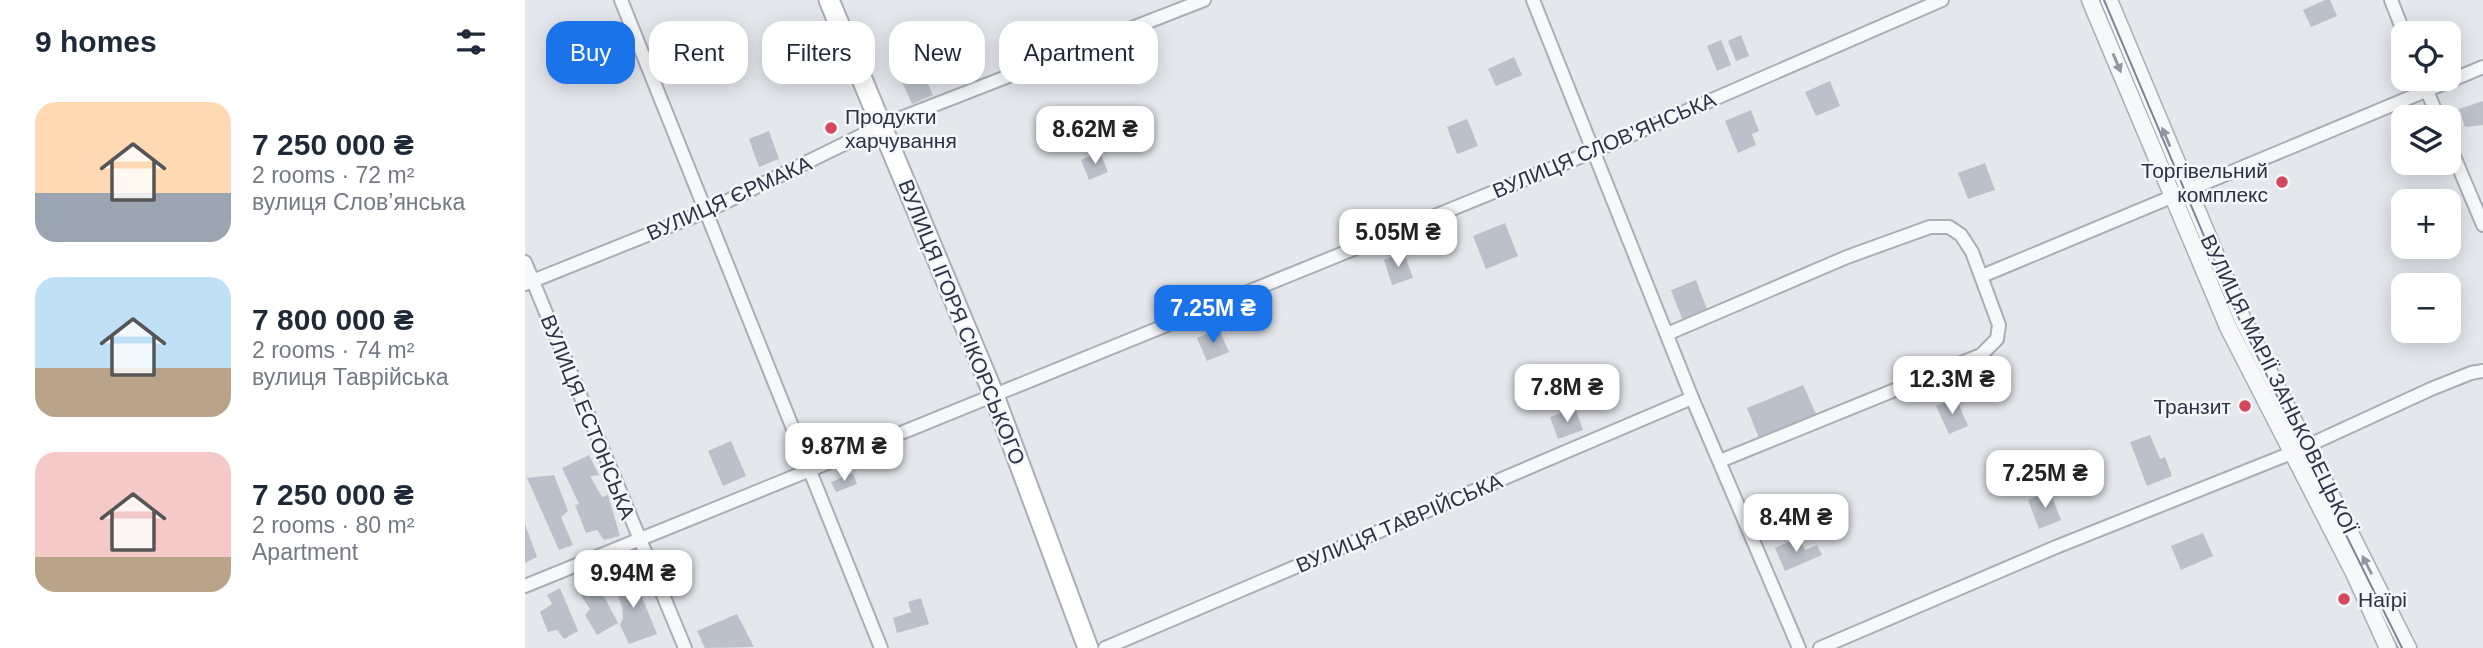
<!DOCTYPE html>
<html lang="en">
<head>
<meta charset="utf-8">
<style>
	body { margin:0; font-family:Arial,sans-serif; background:#f6f6f7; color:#1f2937; height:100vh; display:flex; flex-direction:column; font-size:26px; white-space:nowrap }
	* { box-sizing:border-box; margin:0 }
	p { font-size:23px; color:#747a83 }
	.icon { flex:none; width:38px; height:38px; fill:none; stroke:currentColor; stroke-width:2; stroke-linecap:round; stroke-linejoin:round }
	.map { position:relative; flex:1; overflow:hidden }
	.details { display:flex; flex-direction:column; background:#fff; width:525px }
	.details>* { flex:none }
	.guide { position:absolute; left:21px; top:21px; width:665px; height:63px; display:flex; gap:14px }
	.controls { position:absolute; left:1866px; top:21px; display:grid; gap:14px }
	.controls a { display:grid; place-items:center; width:70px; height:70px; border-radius:14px; background:#fff; box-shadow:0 4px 18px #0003; font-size:35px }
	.price { position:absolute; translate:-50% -60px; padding:0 16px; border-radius:14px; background:#fff; color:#222; font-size:23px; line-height:46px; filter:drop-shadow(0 2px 4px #0008) }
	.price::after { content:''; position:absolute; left:50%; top:42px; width:21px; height:16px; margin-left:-10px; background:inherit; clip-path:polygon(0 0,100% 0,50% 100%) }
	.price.current { background:#1a73e8; color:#fff }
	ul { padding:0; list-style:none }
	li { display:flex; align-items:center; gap:21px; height:175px; padding:0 35px }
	li span { display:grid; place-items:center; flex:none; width:196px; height:140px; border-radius:21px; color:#555 }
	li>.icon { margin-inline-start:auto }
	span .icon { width:84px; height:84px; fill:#fffc; stroke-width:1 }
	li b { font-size:30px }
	h2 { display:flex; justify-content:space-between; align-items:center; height:84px; padding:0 35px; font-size:30px }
	.tag { padding:0 24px; border-radius:21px; background:#fff; box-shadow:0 4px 18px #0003; font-size:24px; line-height:63px }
	.tag.current { background:#1a73e8; color:#fff }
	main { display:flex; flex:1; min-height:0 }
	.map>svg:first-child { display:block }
	.building { fill:#bbc0ca }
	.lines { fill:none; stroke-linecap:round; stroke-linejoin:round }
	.minor-casing { stroke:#a9aeb7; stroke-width:16 }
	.tertiary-casing { stroke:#a9aeb7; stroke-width:19 }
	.secondary-casing { stroke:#a9aeb7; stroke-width:23 }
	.minor { stroke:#f7f8fa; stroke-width:12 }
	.tertiary { stroke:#f7f8fa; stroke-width:16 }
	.secondary { stroke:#fff; stroke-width:19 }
	.tram { stroke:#7d8696; stroke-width:2 }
	.oneway { fill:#9196a0 }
	.poi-dot { fill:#d1495b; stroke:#f4f6f9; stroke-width:2.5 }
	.labels { text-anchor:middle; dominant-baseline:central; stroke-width:5; stroke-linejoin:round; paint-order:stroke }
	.poi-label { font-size:21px; fill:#2b3445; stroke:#f4f6f9; text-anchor:start }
	.street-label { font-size:21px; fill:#2b3445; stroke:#f4f6f9 }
</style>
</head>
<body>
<main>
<section class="details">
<h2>9 homes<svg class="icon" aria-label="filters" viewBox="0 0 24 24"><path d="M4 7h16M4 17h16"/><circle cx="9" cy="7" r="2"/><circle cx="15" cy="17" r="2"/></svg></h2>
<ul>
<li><span style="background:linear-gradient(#ffd9b3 65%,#9aa5b1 0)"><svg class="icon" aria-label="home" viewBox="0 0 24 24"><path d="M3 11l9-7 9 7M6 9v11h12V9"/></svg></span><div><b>7 250 000 ₴</b><p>2 rooms · 72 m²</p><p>вулиця Слов’янська</p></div></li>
<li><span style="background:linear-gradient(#bfe0f5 65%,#b9a48a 0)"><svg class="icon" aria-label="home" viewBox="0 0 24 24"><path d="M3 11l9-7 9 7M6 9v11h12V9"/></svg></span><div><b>7 800 000 ₴</b><p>2 rooms · 74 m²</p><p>вулиця Таврійська</p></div></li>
<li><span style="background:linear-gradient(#f6c9c9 75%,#b9a48a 0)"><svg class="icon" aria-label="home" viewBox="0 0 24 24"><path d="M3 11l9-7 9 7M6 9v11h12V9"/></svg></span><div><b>7 250 000 ₴</b><p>2 rooms · 80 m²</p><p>Apartment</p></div></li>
</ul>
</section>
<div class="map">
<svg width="1958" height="648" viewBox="0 0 1958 648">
	<rect width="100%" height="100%" fill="#e4e7ec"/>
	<g class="building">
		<path d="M1800 0H1805L1812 16 1786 27 1778 10Z"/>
		<path d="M1216 35 1224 56 1211 61 1203 41Z"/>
		<path d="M1196 40 1206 65 1192 71 1182 46Z"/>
		<path d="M989 57 997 75 971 86 963 69Z"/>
		<path d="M397 70 408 95 387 104 376 79Z"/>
		<path d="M1305 81 1315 106 1291 116 1280 92Z"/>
		<path d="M1958 101V125L1940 127 1934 109Z"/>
		<path d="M1226 110 1234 131 1227 134 1231 145 1213 153 1200 121Z"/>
		<path d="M942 119 953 146 932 154 922 127Z"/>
		<path d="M244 131 254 159 234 167 224 139Z"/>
		<path d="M575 152 583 172 564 180 556 160Z"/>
		<path d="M1460 163 1470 190 1443 199 1433 173Z"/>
		<path d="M980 223 993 256 961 269 948 236Z"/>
		<path d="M879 253 888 278 867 285 859 260Z"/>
		<path d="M1171 280 1182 309 1157 319 1146 290Z"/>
		<path d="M1927 297 1935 319 1923 324V299Z"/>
		<path d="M694 329 704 352 682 361 672 338Z"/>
		<path d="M1898 331H1928L1902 341Z"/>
		<path d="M1278 385 1291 414 1234 438 1222 408Z"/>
		<path d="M1431 398 1443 426 1424 434 1411 406Z"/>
		<path d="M1050 408 1058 430 1033 439 1025 417Z"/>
		<path d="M1625 435 1635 459 1640 457 1647 476 1622 486 1605 442Z"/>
		<path d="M206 441 221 476 198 486 183 451Z"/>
		<path d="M64 455 74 475 65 476 77 497 83 495 95 536 79 540 72 530 61 533 50 505 54 504 37 468Z"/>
		<path d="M328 473 332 484 311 492 306 482Z"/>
		<path d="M29 475 43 511 36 517 48 545 34 550 2 478Z"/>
		<path d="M1525 491 1536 520 1514 529 1503 500Z"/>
		<path d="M0 524 12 557 0 563Z"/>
		<path d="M1678 533 1688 556 1656 570 1646 546Z"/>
		<path d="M1274 537 1280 550 1292 545 1297 555 1260 571 1250 548Z"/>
		<path d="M108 575 132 634 104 644 95 625 98 618 97 607 86 579Z"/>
		<path d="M74 587 93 623 72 635 60 615 65 609 56 595Z"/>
		<path d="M35 588 53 631 39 639 32 630 23 632 15 612 27 604 22 595Z"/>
		<path d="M396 598 404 624 372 633 368 618 386 612 383 602Z"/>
		<path d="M212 614 229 647 180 648 172 631Z"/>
	</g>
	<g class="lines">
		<g class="minor-casing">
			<g id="minor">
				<path d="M96 0 356 648"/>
				<path d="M1008 0 1167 398 1274 648"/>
				<path d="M1866 0 1879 33"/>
				<path d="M1897 79 1913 117"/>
				<path d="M1923 142 1958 225"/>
				<path d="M0 262 160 648"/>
				<path d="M1457 276 1958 67"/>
				<path d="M0 284 182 211 358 125 679 0"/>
				<path d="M1142 334 1322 257 1405 227H1424L1436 235 1447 252 1474 325 1472 339 1456 355 1195 461"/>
				<path d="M0 586 1067 152 1417 0"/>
				<path d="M580 648 1167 398"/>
				<path d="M1295 648 1531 547 1769 452 1906 389 1946 373 1958 371"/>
			</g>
		</g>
		<g class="tertiary-casing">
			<g id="tertiary">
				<path d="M1565 0 1703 327 1829 573 1863 648"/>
				<path d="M1584 0 1718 320 1883 648"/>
			</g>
		</g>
		<g class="secondary-casing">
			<path id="secondary" d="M304 0 468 393 563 648"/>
		</g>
		<use href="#minor" class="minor"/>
		<use href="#tertiary" class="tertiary"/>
		<use href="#secondary" class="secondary"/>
		<path class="tram" d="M1579 0 1715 321 1877 648"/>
	</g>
	<defs><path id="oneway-solid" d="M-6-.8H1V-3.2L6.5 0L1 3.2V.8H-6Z" transform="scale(1.75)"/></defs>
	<g class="oneway">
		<use href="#oneway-solid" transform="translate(1592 63) rotate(67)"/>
		<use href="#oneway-solid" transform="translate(1641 137) rotate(-113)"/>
		<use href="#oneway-solid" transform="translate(1842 565) rotate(-117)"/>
	</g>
	<g class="poi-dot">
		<circle cx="306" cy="128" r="7"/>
		<circle cx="1757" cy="182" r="7"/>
		<circle cx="1720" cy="406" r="7"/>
		<circle cx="1819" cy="599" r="7"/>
	</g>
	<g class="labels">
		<g class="poi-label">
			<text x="320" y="116">Продукти<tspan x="320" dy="24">харчування</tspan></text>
			<text x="1743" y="170" text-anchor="end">Торгівельний<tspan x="1743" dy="24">комплекс</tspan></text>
			<text x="1706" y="406" text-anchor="end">Транзит</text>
			<text x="1833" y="599">Наїрі</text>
		</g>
		<g class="street-label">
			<text transform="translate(1079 145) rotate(-23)">ВУЛИЦЯ СЛОВ’ЯНСЬКА</text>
			<text transform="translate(204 198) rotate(-24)">ВУЛИЦЯ ЄРМАКА</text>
			<text transform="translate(437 322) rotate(68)">ВУЛИЦЯ ІГОРЯ СІКОРСЬКОГО</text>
			<text transform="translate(1754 384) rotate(64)">ВУЛИЦЯ МАРІЇ ЗАНЬКОВЕЦЬКОЇ</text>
			<text transform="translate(63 417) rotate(68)">ВУЛИЦЯ ЕСТОНСЬКА</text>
			<text transform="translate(874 523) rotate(-23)">ВУЛИЦЯ ТАВРІЙСЬКА</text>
		</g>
	</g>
</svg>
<div class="controls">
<a><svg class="icon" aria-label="locate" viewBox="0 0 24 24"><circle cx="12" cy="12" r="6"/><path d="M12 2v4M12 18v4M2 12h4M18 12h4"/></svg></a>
<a><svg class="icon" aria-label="layers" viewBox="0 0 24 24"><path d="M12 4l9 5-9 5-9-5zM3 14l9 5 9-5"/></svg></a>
<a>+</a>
<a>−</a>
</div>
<b class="price" style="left:570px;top:166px">8.62M ₴</b>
<b class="price" style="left:873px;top:269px">5.05M ₴</b>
<b class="price current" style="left:688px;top:345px">7.25M ₴</b>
<b class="price" style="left:1427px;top:416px">12.3M ₴</b>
<b class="price" style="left:1042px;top:424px">7.8M ₴</b>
<b class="price" style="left:319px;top:483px">9.87M ₴</b>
<b class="price" style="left:1520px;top:510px">7.25M ₴</b>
<b class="price" style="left:1271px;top:554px">8.4M ₴</b>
<b class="price" style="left:108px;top:610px">9.94M ₴</b>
<div class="guide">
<a class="tag current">Buy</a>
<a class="tag">Rent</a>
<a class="tag">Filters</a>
<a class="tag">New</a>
<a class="tag">Apartment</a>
</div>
</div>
</main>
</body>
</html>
